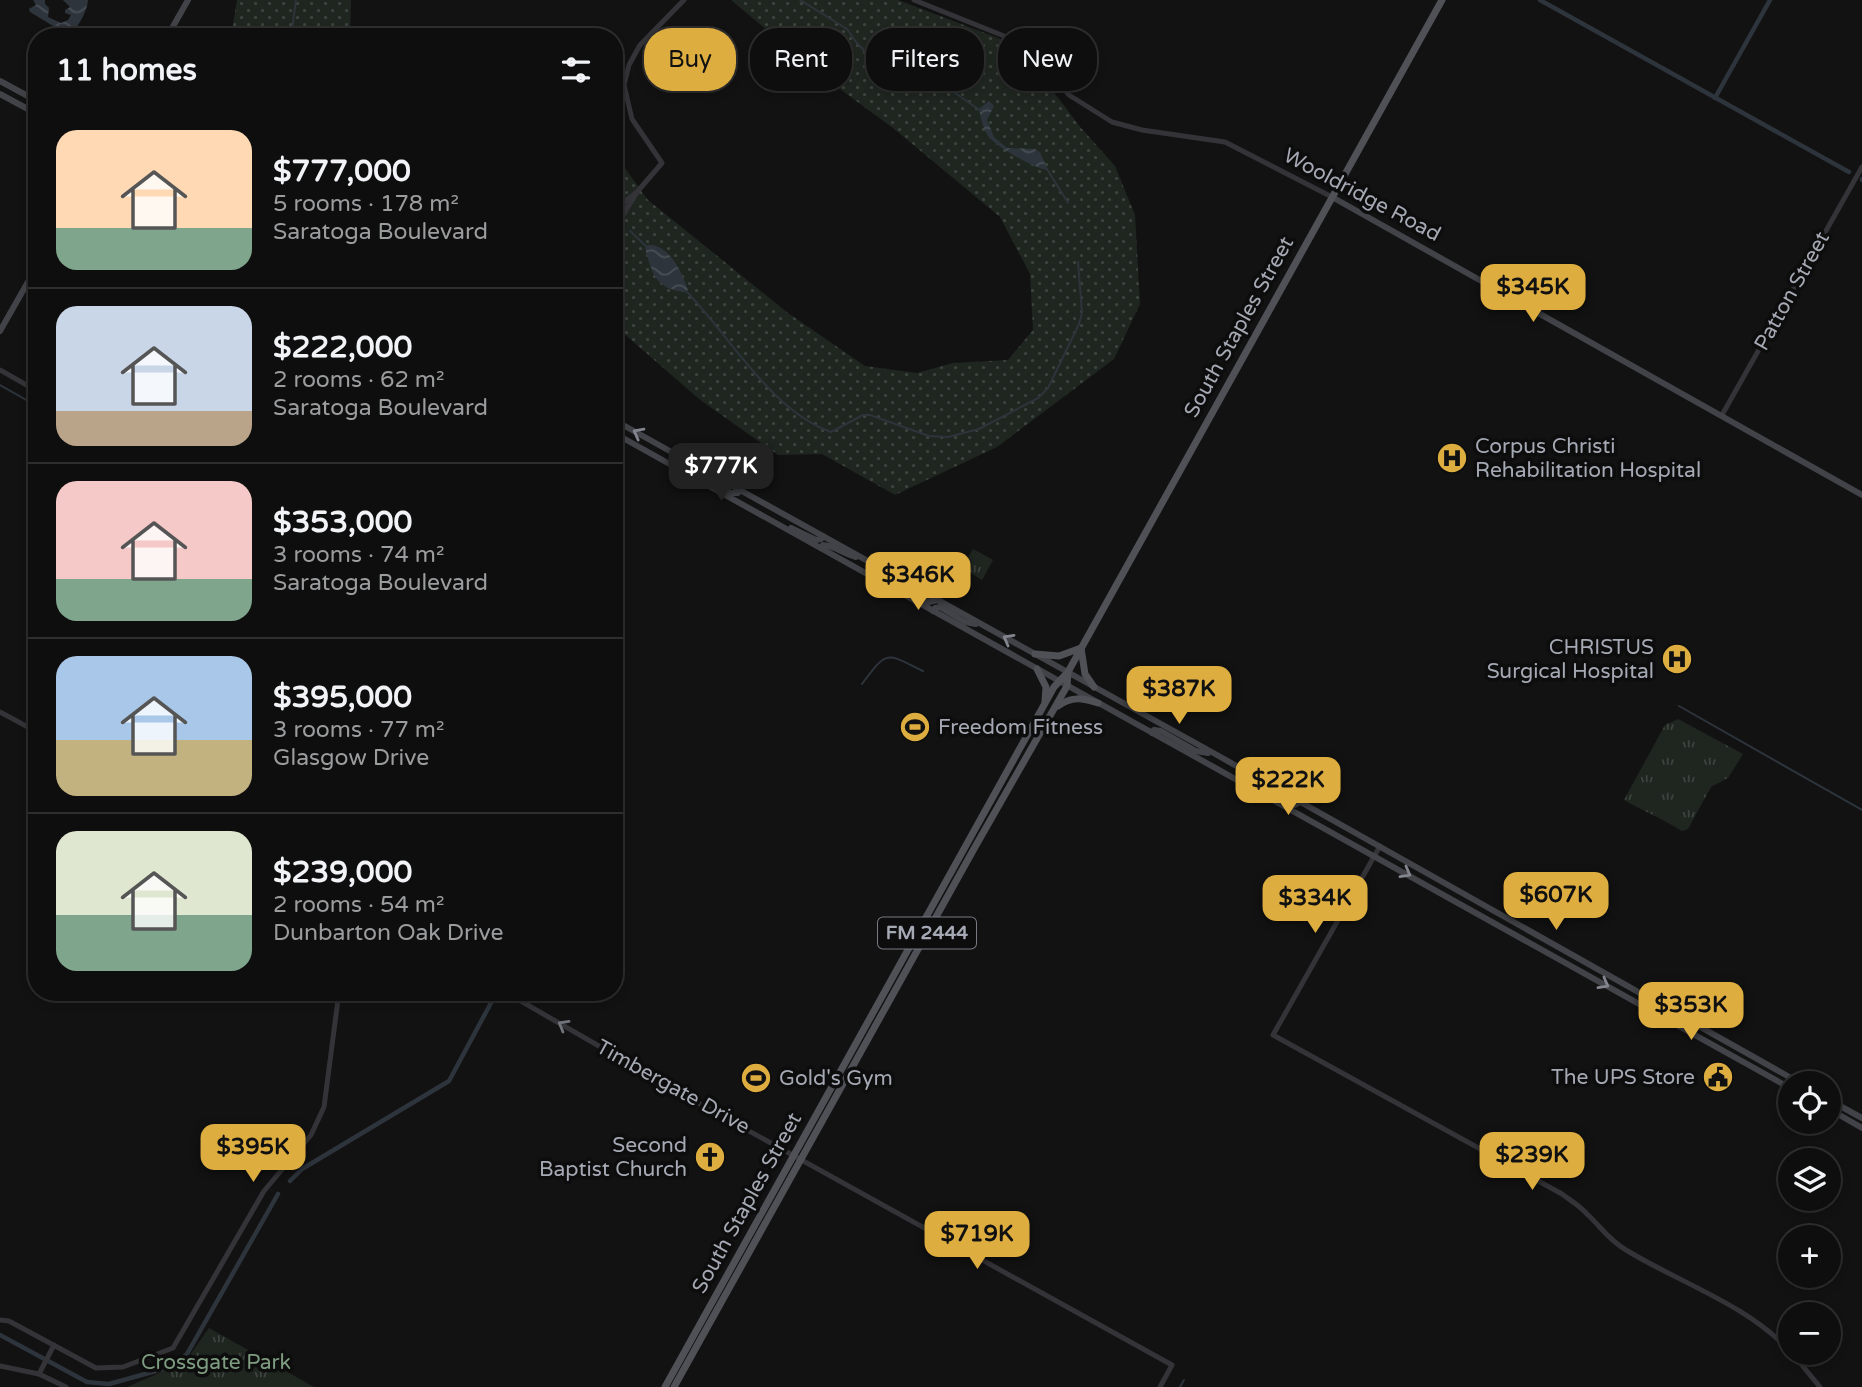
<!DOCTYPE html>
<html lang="en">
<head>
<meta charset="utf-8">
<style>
	body { margin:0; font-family:"Varela Round",sans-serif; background:#1c1c1c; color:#f1f3f6; height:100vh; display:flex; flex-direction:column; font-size:26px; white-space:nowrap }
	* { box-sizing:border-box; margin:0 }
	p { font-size:23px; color:#9b9c9e }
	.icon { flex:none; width:38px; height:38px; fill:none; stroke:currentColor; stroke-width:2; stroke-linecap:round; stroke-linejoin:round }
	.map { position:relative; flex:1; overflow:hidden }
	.sheet { position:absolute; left:28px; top:28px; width:595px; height:973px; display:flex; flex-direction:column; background:#0e0e0e; border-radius:28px; box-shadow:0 4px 10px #0003,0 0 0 2px #2e2e2e }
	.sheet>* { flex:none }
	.top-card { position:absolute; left:644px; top:28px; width:665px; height:63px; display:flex; gap:14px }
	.controls { position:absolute; left:1778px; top:1071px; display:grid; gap:14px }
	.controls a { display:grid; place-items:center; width:63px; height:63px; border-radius:50%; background:#0e0e0e; box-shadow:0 4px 10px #0003,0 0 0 2px #2e2e2e; font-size:35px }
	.price { position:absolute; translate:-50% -60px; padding:0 16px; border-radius:14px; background:#dead3f; color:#111; font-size:23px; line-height:46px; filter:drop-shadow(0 2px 4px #0008) }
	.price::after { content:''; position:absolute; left:50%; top:42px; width:21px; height:16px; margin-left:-10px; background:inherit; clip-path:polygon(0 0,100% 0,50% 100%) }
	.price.on { background:#222; color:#fff }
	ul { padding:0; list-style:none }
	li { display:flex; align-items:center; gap:21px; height:175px; padding:0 28px }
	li+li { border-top:2px solid #2e2e2e }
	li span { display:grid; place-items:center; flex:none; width:196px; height:140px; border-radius:21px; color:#555 }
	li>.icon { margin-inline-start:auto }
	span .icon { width:84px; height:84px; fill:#fffc; stroke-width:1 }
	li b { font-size:30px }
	h2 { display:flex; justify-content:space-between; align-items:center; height:84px; padding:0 28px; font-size:30px }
	.tag { padding:0 24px; border-radius:28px; background:#0e0e0e; box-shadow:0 4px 10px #0003,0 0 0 2px #2e2e2e; font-size:24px; line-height:63px }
	.tag.on { background:#dead3f; color:#111 }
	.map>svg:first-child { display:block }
	.grass { fill:url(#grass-dots) }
	.park { fill:url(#park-tufts) }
	.water { fill:url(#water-waves) }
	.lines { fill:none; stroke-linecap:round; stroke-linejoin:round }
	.stream { stroke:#2d343b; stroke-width:2 }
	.canal { stroke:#2d343b; stroke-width:4.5 }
	.tertiary { stroke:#343438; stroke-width:5 }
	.secondary { stroke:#424348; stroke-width:6 }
	.primary { stroke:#505157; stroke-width:7 }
	.oneway { stroke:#82858e }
	.oneway2 { stroke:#72747c }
	.labels { text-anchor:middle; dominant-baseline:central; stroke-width:7; stroke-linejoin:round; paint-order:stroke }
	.shield { fill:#0d0d0e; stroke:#777a82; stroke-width:2 }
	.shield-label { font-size:19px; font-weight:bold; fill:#a5a9b3 }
	.street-label { font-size:21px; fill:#a5a9b3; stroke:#0d0d0e }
	.poi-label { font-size:21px; fill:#a5a9b3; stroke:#0d0d0e; text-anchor:start }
	.park-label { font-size:21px; fill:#7e9c80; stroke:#0d0d0e }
</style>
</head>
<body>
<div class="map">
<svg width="1862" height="1387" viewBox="0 0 1862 1387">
	<defs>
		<pattern id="grass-dots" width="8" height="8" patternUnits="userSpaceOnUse" patternTransform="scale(1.75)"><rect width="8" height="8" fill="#1f2620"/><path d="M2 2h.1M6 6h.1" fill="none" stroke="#3d433e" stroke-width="1.8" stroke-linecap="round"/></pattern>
		<pattern id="park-tufts" width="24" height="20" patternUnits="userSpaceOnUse" patternTransform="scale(1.75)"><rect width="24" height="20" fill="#1f2620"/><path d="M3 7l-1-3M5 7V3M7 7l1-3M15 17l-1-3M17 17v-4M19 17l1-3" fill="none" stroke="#3d433e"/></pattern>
		<pattern id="water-waves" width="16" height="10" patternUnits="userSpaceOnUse" patternTransform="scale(1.75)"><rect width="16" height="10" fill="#2d343b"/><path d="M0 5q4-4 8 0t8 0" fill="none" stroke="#484f55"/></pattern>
	</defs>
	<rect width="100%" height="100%" fill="#121213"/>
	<g class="grass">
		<path d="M237 0H351L350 37H231Z"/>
		<path d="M731 0H898L1019 46 1081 128 1115 166 1135 215 1140 304 1114 359 997 447 895 495 822 454 778 455 699 399 614 325V153L648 200 788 313 865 366 917 373 953 363 1008 360 1033 330 1030 274 1000 217 893 128 822 76Z"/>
	</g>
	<g class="park">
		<path d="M973 549 993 560 982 580 962 568Z"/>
		<path d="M1678 719 1743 754 1728 778 1711 787 1688 829 1682 831C1663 819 1643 811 1624 800L1665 725Z"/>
		<path d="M209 1328 314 1387H127L185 1362Z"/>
	</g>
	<g class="water">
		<path d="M33 0H45V4L49 8 48 17 61 23 68 20 71 15 65 13V10L70 7 63 0H88C87 12 79 24 72 34L68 35 30 12 29 9 36 5Z"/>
		<path d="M989 101 994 106 987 120 994 137 1007 148 1035 149 1040 152 1048 170C1035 169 997 147 989 137 983 129 981 119 979 109Z"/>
		<path d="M648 245C670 244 682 273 688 290L685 292C655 289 652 273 645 248Z"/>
	</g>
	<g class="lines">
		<g class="stream">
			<path d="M800 0 847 29 856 42 881 68 892 73 945 86 981 111"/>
			<path d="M291 37 296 0"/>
			<path d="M1047 169 1068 203"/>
			<path d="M630 231 648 248"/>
			<path d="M686 291C729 335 771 411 831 432L863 415H870L929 436 948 437 979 429 1038 398 1048 388 1079 324 1082 313 1078 262"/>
			<path d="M0 385 37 406"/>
			<path d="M862 684C888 649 886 653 923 671"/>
			<path d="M1679 706 1862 810"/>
			<path d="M1180 1387 1184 1380"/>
		</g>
		<g class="canal">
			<path d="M1540 0 1849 172"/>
			<path d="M1715 98 1770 0"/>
			<path d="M1862 179V180"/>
			<path d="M290 1181 302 1169 449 1081 492 1001"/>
			<path d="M0 1335 87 1382 109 1384 174 1366 187 1354 278 1194"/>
		</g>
		<g class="tertiary">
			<path d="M914 0 1019 42 1038 58 1069 95 1112 122 1142 130 1225 142 1332 197"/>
			<path d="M614 210 637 192"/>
			<path d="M614 224 620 220 637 192 662 163 632 119 624 85 629 65 640 45 684 0"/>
			<path d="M0 370 37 391"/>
			<path d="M1722 415 1862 167"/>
			<path d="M0 712 37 732"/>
			<path d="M1380 846 1273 1035 1562 1194C1570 1200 1580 1206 1587 1214 1602 1228 1608 1239 1626 1250 1680 1283 1746 1304 1790 1351"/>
			<path d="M505 992 684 1095 1172 1365 1160 1387"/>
			<path d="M0 1320 9 1321 96 1368 123 1367 173 1348 264 1191 311 1135 324 1107 339 992"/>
			<path d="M1792 1353 1820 1387"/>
			<path d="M0 1366 39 1374 66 1387"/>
			<path d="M39 1374 54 1345"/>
		</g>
		<g class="secondary">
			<path d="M167 37 188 0"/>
			<path d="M0 81 37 101"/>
			<path d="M0 94 37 114"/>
			<path d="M1332 197 1862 495"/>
			<path d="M0 331 37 266"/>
			<path d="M614 420 1217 755 1800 1083"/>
			<path d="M614 433 1790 1088"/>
			<path d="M706 481 731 493H738L741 490"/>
			<path d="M791 528 816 540 821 539 823 536"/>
			<path d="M821 548 823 545C834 545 845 555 856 557"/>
			<path d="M901 591 911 593 928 602 938 600"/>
			<path d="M933 611 935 608 940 607 965 622 976 624"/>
			<path d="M1152 733 1154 730 1161 731 1196 751 1208 753"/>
			<path d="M1274 798 1295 805 1300 802"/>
			<path d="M1829 1100 1862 1118"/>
			<path d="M1829 1109 1862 1128"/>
		</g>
		<g class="primary">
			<path d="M1081 648 1085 674 1094 687"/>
			<path d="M1035 654 1059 656 1081 648"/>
			<path d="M1037 669 1046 687 1045 701"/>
			<path d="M1058 706C1072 696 1082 698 1098 703"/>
			<path d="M665 1387 1054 687 1068 672 1442 0"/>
			<path d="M674 1387 975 847 1067 686 1068 672"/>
		</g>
	</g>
	<defs><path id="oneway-chevron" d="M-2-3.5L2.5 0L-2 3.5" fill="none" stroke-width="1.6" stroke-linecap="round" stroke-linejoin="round" transform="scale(1.75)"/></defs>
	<g class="oneway">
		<use href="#oneway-chevron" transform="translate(638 433) rotate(-152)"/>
		<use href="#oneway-chevron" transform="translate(1008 639) rotate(-151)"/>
		<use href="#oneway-chevron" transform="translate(1406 873) rotate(29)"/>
		<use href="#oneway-chevron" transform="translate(1604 984) rotate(29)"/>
	</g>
	<use class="oneway2" href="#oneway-chevron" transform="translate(563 1025) rotate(-150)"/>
	<defs>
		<g id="hospital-disc" transform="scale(1.575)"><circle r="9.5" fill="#dead3f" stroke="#0d0d0e"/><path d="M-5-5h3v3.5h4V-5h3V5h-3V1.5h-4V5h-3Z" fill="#111"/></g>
		<g id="stadium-disc" transform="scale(1.575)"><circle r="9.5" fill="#dead3f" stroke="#0d0d0e"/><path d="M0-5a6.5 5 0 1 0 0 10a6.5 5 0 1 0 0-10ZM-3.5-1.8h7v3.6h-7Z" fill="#111"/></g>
		<g id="civic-disc" transform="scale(1.575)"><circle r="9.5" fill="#dead3f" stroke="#0d0d0e"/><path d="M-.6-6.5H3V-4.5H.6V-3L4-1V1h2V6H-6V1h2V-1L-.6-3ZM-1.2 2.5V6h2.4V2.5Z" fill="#111"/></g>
		<g id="church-disc" transform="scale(1.575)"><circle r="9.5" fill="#dead3f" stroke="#0d0d0e"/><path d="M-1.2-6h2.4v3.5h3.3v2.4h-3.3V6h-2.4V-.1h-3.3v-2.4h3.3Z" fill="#111"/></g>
	</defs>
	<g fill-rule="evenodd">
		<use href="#hospital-disc" x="1452" y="458"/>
		<use href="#hospital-disc" x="1677" y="659"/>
		<use href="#stadium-disc" x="915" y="727"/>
		<use href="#civic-disc" x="1718" y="1077"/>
		<use href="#stadium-disc" x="756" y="1078"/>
		<use href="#church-disc" x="710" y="1157"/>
	</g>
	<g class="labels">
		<rect class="shield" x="878" y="917.5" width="98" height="31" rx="5"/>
		<g class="shield-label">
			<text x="927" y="933">FM 2444</text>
		</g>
		<g class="street-label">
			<text transform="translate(1362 195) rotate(28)">Wooldridge Road</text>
			<text transform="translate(1792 291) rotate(-61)">Patton Street</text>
			<text transform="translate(1239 327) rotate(-61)">South Staples Street</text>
			<text transform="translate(673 1087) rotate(29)">Timbergate Drive</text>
			<text transform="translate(747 1203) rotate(-61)">South Staples Street</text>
		</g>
		<g class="poi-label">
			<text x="1475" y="446">Corpus Christi<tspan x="1475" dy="24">Rehabilitation Hospital</tspan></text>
			<text x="1654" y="647" text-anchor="end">CHRISTUS<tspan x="1654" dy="24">Surgical Hospital</tspan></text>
			<text x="938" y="727">Freedom Fitness</text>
			<text x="1695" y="1077" text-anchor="end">The UPS Store</text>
			<text x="779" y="1078">Gold's Gym</text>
			<text x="687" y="1145" text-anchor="end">Second<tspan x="687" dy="24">Baptist Church</tspan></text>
		</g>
		<g class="park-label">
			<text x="216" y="1362">Crossgate Park</text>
		</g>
	</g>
</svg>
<div class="controls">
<a><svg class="icon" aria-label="locate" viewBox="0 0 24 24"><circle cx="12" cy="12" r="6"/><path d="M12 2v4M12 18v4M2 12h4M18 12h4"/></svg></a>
<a><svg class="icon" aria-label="layers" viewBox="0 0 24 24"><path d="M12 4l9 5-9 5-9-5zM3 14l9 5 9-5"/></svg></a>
<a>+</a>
<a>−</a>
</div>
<b class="price" style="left:1533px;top:324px">$345K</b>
<b class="price on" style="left:721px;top:503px">$777K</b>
<b class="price" style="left:918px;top:612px">$346K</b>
<b class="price" style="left:1179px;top:726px">$387K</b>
<b class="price" style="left:1288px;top:817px">$222K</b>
<b class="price" style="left:1556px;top:932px">$607K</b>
<b class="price" style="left:1315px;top:935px">$334K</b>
<b class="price" style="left:1691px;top:1042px">$353K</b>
<b class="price" style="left:253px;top:1184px">$395K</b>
<b class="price" style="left:1532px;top:1192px">$239K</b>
<b class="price" style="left:977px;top:1271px">$719K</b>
<div class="top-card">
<a class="tag on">Buy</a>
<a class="tag">Rent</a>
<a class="tag">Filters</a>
<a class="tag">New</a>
</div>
<section class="sheet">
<h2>11 homes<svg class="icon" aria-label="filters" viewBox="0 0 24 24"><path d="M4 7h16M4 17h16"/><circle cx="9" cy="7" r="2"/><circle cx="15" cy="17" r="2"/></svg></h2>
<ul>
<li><span style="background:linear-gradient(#ffd9b3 70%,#7fa58c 0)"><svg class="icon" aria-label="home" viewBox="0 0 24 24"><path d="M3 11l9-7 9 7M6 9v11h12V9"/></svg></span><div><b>$777,000</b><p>5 rooms · 178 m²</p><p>Saratoga Boulevard</p></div></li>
<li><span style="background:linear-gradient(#c9d6e8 75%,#b9a48a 0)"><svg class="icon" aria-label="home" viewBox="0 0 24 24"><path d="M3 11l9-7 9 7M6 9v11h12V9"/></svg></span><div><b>$222,000</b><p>2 rooms · 62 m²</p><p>Saratoga Boulevard</p></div></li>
<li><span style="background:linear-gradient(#f6c9c9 70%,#7fa58c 0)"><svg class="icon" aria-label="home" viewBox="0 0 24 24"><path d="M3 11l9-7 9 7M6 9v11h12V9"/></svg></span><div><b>$353,000</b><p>3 rooms · 74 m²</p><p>Saratoga Boulevard</p></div></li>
<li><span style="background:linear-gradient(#a9c7e8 60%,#c2b280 0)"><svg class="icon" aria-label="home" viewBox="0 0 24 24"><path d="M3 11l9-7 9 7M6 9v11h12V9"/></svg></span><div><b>$395,000</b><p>3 rooms · 77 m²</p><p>Glasgow Drive</p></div></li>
<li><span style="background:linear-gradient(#dfe7d0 60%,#7fa58c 0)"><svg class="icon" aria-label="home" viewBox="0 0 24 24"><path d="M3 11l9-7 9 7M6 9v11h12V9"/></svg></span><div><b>$239,000</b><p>2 rooms · 54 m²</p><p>Dunbarton Oak Drive</p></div></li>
</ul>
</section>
</div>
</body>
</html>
